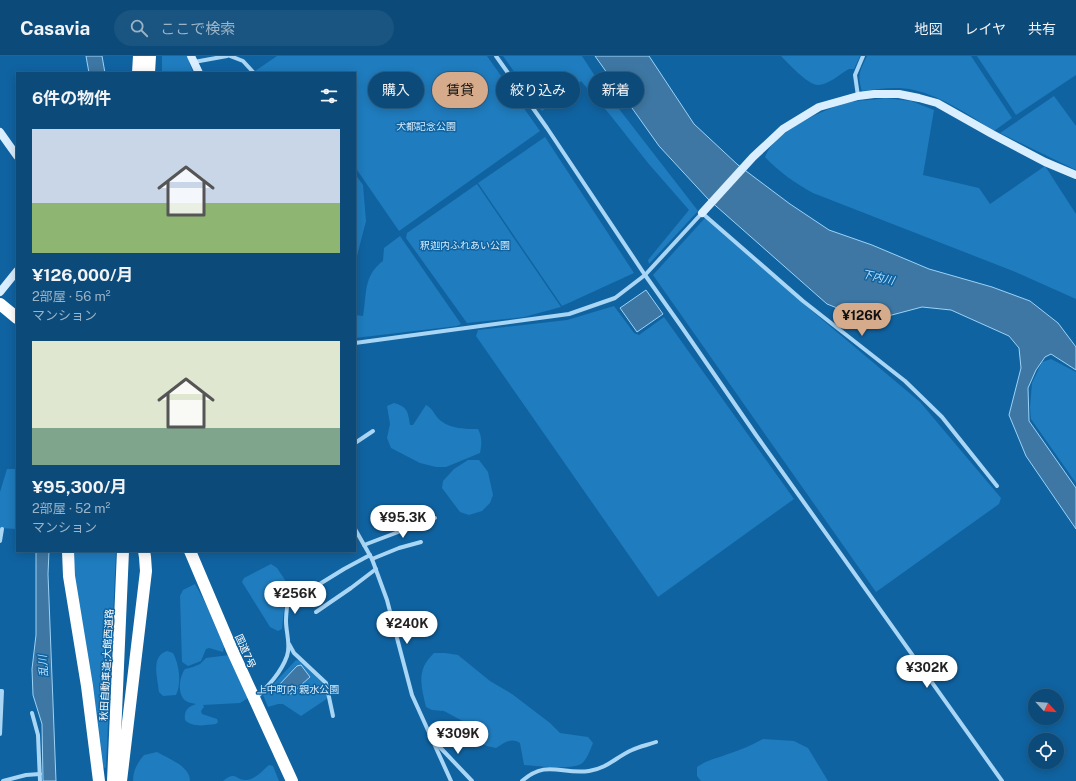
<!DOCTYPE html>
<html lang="ja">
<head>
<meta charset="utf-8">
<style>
	body { margin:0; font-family:"Public Sans","Noto Sans JP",sans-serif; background:#1a5480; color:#f1f3f6; height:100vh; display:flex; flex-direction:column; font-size:15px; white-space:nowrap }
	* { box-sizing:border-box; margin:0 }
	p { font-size:13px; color:#9ab3c6 }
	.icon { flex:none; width:22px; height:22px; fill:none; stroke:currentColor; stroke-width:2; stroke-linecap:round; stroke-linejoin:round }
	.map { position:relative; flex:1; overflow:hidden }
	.panel { position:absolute; left:16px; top:16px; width:340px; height:480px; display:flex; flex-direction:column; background:#0c4a79; border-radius:0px; box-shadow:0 2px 10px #0003,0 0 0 1px #2c628a }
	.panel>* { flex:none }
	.banner { position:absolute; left:368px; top:16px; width:380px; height:36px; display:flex; gap:8px }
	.needle { width:26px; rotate:116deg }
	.tools { position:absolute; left:1028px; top:633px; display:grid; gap:8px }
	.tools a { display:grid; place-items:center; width:36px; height:36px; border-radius:50%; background:#0c4a79; box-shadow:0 2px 10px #0003,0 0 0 1px #2c628a; font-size:20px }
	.price { position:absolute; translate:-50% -34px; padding:0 9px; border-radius:14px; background:#fff; color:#222; font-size:13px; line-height:26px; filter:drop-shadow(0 1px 2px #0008) }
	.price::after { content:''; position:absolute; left:50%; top:24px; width:12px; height:9px; margin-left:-6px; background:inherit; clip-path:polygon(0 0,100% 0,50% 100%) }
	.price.on { background:#d6ab8b; color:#111 }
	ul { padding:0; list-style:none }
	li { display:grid; align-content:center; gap:8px; height:212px; padding:0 16px }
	li span { display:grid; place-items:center; height:124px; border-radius:0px; color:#555 }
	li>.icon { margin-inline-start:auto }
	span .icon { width:72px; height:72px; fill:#fffc; stroke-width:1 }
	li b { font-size:17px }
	h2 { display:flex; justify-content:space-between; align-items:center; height:48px; padding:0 16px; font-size:17px }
	.tag { padding:0 14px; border-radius:18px; background:#0c4a79; box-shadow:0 2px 10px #0003,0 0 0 1px #2c628a; font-size:14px; line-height:36px }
	.tag.on { background:#d6ab8b; color:#111 }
	header { display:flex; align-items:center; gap:24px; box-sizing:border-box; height:56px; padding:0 20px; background:#0c4a79; border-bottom:1px solid #2c628a }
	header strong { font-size:19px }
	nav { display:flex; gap:22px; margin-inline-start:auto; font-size:14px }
	.search { width:280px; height:36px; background:#1a5480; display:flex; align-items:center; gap:10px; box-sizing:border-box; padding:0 14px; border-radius:22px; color:#9ab3c6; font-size:15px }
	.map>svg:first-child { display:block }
	.green { fill:#1f7cbe }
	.water { fill:#3e77a3; stroke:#9bd3f9 }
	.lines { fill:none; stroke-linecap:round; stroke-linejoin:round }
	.street { stroke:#a9d6f5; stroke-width:4 }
	.secondary { stroke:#d9eefe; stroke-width:8 }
	.highway { stroke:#fff; stroke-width:12 }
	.labels { text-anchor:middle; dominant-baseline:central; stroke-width:3; stroke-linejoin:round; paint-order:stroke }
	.park-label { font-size:10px; fill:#d2ecfe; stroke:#1063a1 }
	.street-label { font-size:10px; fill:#fff; stroke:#1063a1 }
	.water-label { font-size:11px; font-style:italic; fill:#b6dffc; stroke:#1063a1 }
</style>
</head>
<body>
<header>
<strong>Casavia</strong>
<div class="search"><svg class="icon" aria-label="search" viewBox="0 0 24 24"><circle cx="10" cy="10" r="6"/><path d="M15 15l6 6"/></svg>ここで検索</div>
<nav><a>地図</a><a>レイヤ</a><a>共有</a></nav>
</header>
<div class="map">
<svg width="1076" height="725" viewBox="0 0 1076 725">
	<rect width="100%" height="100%" fill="#1063a1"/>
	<g class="green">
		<path d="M162 0H187L193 17H162Z"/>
		<path d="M277 0H487L540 75 399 175 355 111V17H252Z"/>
		<path d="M503 0H582L602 31 695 151 698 155 649 208 648 204 689 154 648 107 611 60 581 25 542 55Z"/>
		<path d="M781 0H860L854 13H849C840 18 828 29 818 29 808 29 788 7 781 0Z"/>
		<path d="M867 0H971L1012 62 994 75C969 59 943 41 914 34 897 30 879 33 862 35 857 18 860 15 867 0Z"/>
		<path d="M977 0H1076V19L1016 59Z"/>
		<path d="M1054 40 1076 70V114L1000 77Z"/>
		<path d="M885 42 911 45 934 54 923 119 979 132 990 148 1045 110 1076 158V243L1013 215 813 137C795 127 779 116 765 101 774 75 825 52 851 46 862 44 874 44 885 42Z"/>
		<path d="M545 81 634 217 562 250 478 127Z"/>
		<path d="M355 118 363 129 366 165 357 200 355 201Z"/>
		<path d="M477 128 561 251 524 261 467 267 406 182 407 177Z"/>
		<path d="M705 162 812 255 920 346 1001 442 999 448 876 536 653 219Z"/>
		<path d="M400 180 461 268 457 270 355 282V259L363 260C367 238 363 220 383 205L384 192Z"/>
		<path d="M614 250 634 277 639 279 664 261 794 443 658 541 476 280 478 274 567 264Z"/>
		<path d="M1051 303 1076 316V427L1031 363 1030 351 1032 327 1042 306Z"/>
		<path d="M394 347C408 351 408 356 410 369H413L426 349C433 352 435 361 441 365 452 373 465 373 478 373 482 381 482 388 480 397L446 411H436L420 407 391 392 387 382 390 368 387 350Z"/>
		<path d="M468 404H479L488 416 493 439 490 447 482 455 469 459 460 456 442 432 443 425 454 413Z"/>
		<path d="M7 413H17V473L0 472V436Z"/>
		<path d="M73 495H116L106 711 105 712 103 711 75 522Z"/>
		<path d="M271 508 277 512 287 527 281 532 285 543 282 573 278 575 270 571 242 526 244 522Z"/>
		<path d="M195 528 206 548 224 591 223 596 209 592 206 593 201 605 188 610 182 606 180 540 183 534Z"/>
		<path d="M167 595 173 597C179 608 182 627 176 639L163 640 159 636C158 623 150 600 167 595Z"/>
		<path d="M434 597H445L458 599 490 625 512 638 550 667 560 677 588 681 593 687C590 694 587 704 581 708 571 714 536 710 524 709L520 687C511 681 504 687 496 692L487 690 478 686 470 669 444 655 432 654 426 651C421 629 416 614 434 597Z"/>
		<path d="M229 599 248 642 240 647 203 649 204 651 201 655 202 658 217 663 218 666 216 668C205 669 193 672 185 664 184 655 187 651 196 648 193 647 189 647 186 645 177 639 179 621 185 613L193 611 200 608 206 602Z"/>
		<path d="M296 604 300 605 325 629 328 641 325 644 301 660 283 648H278L268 651 263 639Z"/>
		<path d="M763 683 794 685 808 692 828 725H701L697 720V711C709 703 715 703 728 698 741 694 752 689 763 683Z"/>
		<path d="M157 696C169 703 190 710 190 725H133C133 715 137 707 144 699Z"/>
		<path d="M269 709 273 710 279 725H223C237 714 235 725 247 724 256 723 263 714 269 709Z"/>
	</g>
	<g class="water">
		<path d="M86 0H102L105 17H89Z"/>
		<path d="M595 0H649L694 68 738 109 790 148 829 174 872 189 929 213 992 231 1030 245 1058 267 1076 291V314L1051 298 1045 301 1036 314 1028 332 1029 365 1076 432V473L1026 400 1009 359 1021 312 1019 292 1009 280 951 254 922 251 888 260 865 263 827 248 708 143 659 90Z"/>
		<path d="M646 234 663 258 637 276 620 252Z"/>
		<path d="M36 495H49L48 518 56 725H43L42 668 33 639 32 613 36 579Z"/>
		<path d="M301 609 310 621 291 638H286L278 630 297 610Z"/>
	</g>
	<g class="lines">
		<g class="street">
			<path d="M230 0 243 5 254 17"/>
			<path d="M496 0 547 72 645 219 681 270 756 379 1002 725"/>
			<path d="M194 6 227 0"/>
			<path d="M858 40 855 19 863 0"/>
			<path d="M355 287 569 258 615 242 645 219 702 157 803 245 905 325 942 361 997 430"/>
			<path d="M355 387 373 375"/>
			<path d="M355 473 372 503 387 544 412 639 451 725"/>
			<path d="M0 485 2 473"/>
			<path d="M364 489 435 462"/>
			<path d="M372 503 399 492 421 486"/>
			<path d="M316 556 351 532 376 513"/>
			<path d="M289 588 294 597 326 627 333 660"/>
			<path d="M0 635H2L0 678"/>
			<path d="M255 643C268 630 281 617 287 600 291 589 286 577 286 565 286 558 287 551 288 543L297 537 318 529 344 513 370 499"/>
			<path d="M32 657 38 679 40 725"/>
			<path d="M435 686 472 725"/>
			<path d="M3 725 26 719 40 718"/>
			<path d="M522 725C547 703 561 719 589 715 608 712 616 701 632 694 640 690 648 689 656 686"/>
		</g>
		<g class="secondary">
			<path d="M191 0 199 17"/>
			<path d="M0 76 17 100"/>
			<path d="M702 157 753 101 783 73 819 51 858 40 874 38H899L919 42 937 47 992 78 1045 106 1076 119"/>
			<path d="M0 236 17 215"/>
		</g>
		<g class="highway">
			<path d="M138 17 139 0"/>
			<path d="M149 17 150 0"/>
			<path d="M0 248 17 262"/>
			<path d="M68 495 69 520 87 630 99 725"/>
			<path d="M190 495 232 594 292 725"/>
			<path d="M113 725 123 495"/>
			<path d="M121 725 146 515 145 501 144 495"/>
		</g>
	</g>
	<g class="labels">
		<g class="park-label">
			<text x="426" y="70">犬都記念公園</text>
			<text x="465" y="189">釈迦内ふれあい公園</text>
			<text x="298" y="633">上中町内 親水公園</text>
		</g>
		<g class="street-label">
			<text transform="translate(246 595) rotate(66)">国道7号</text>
			<text transform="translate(106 609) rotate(-87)">秋田自動車道;大館西道路</text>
		</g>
		<g class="water-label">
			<text transform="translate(878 221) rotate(13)">下内川</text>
			<text transform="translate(43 610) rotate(-94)">乱川</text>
		</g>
	</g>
</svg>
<div class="tools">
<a><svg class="needle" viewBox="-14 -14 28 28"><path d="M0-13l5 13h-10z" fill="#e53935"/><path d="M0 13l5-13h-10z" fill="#9ab3c6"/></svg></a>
<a><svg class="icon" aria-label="locate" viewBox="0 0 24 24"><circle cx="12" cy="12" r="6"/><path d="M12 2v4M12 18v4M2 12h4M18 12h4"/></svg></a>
</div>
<b class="price on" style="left:862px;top:281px">¥126K</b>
<b class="price" style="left:403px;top:483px">¥95.3K</b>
<b class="price" style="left:295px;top:559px">¥256K</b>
<b class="price" style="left:407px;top:589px">¥240K</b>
<b class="price" style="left:927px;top:633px">¥302K</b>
<b class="price" style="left:458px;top:699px">¥309K</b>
<div class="banner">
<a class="tag">購入</a>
<a class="tag on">賃貸</a>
<a class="tag">絞り込み</a>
<a class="tag">新着</a>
</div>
<section class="panel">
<h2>6件の物件<svg class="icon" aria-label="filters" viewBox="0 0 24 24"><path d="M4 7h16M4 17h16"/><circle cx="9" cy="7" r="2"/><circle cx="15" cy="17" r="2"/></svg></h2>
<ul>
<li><span style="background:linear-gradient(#c9d6e8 60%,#8fb573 0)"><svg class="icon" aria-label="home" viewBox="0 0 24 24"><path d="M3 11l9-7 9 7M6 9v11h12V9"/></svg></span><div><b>¥126,000/月</b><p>2部屋 · 56 m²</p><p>マンション</p></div></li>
<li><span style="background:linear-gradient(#dfe7d0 70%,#7fa58c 0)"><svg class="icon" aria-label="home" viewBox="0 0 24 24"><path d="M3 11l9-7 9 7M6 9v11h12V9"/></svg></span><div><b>¥95,300/月</b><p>2部屋 · 52 m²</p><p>マンション</p></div></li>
</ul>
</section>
</div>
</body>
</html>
